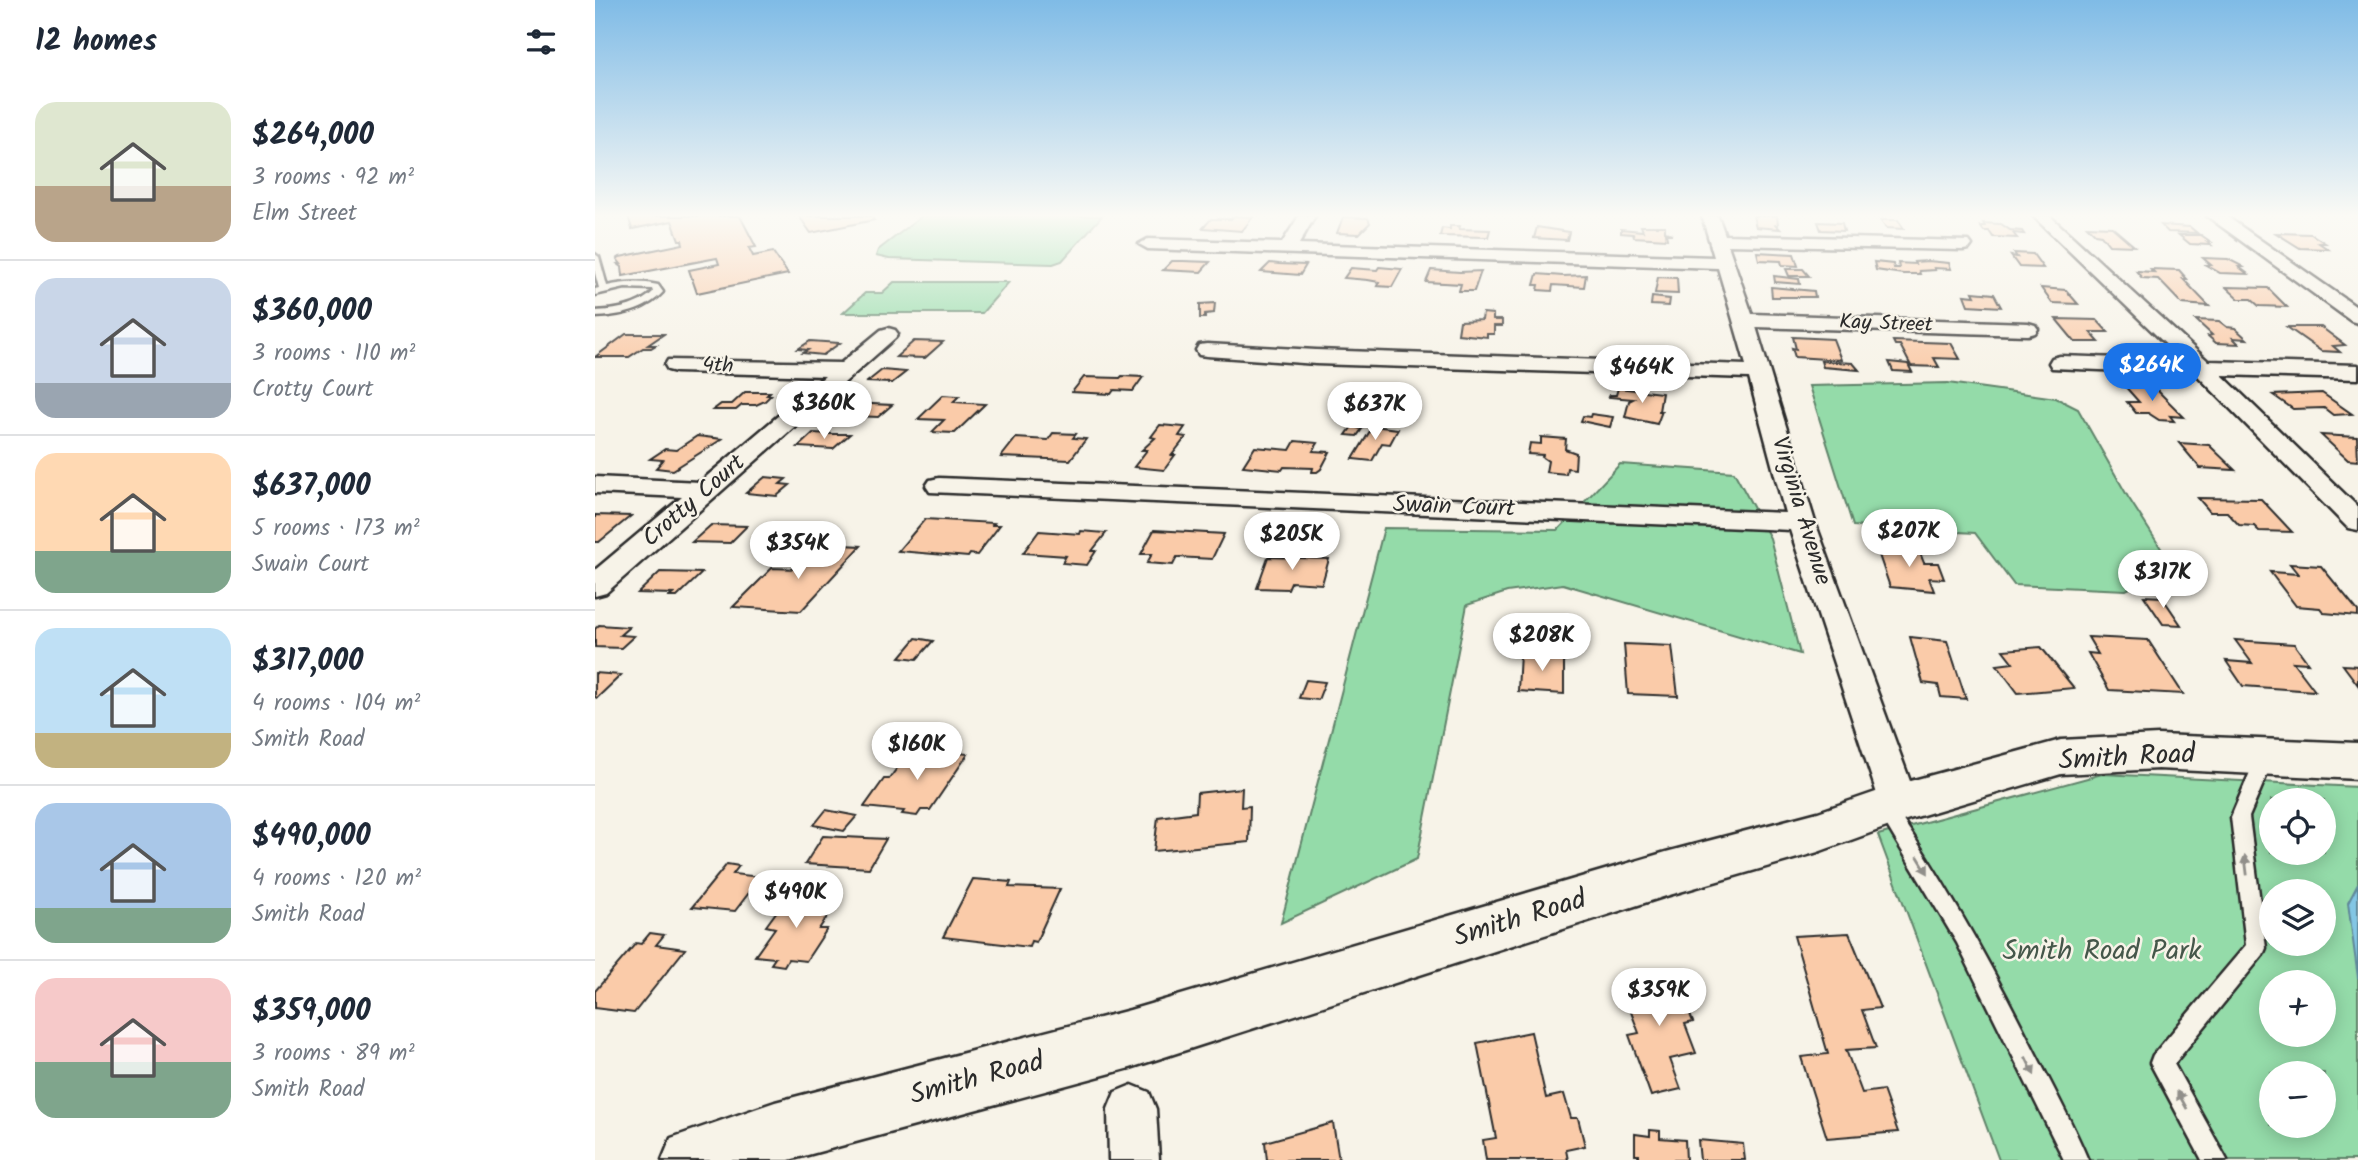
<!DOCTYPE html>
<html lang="en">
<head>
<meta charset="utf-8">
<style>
	body { margin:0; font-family:Kalam,sans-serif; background:#f6f6f7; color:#1f2937; height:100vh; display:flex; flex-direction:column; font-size:26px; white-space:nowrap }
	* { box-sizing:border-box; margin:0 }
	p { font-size:23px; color:#747a83 }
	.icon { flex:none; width:38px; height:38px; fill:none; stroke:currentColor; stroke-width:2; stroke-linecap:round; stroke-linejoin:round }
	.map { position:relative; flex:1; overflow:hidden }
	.drawer { display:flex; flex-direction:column; background:#fff; width:595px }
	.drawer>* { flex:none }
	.fabs { position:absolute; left:1664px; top:788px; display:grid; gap:14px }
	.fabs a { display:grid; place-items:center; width:77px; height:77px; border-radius:50%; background:#fff; box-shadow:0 4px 18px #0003; font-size:35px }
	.price { position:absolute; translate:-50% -60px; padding:0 16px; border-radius:24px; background:#fff; color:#222; font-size:23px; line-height:46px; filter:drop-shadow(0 2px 4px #0008) }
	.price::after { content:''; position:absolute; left:50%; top:42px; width:21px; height:16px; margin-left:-10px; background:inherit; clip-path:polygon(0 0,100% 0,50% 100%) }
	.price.on { background:#1a73e8; color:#fff }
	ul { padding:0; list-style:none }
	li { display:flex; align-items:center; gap:21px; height:175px; padding:0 35px }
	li+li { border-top:2px solid #e0e1e3 }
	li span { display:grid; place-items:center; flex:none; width:196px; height:140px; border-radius:21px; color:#555 }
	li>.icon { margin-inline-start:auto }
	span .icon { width:84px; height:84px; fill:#fffc; stroke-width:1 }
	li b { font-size:30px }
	h2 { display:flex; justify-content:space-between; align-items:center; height:84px; padding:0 35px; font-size:30px }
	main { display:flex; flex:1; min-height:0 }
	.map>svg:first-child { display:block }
	.green { fill:#94dba9; stroke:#60836a; stroke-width:2; fill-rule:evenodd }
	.water { fill:#83c6e4; stroke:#60889a; stroke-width:2 }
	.building { fill:#facba9; stroke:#2b2b2b; stroke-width:2 }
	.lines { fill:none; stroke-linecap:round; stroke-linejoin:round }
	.service-casing { stroke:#2b2b2b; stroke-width:5 }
	.minor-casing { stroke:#2b2b2b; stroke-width:5 }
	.tertiary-casing { stroke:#2b2b2b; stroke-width:5 }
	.service { fill:#f7f3e8; fill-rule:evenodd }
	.minor { fill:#f7f3e8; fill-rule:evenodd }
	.tertiary { fill:#f7f3e8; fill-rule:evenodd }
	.oneway { fill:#918f8a }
	.labels { text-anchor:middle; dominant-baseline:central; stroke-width:5; stroke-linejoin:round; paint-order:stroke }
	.far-street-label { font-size:21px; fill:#2b2b2b; stroke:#f7f3e8 }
	.street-label { font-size:24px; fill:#2b2b2b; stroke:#f7f3e8 }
	.near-street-label { font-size:28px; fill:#2b2b2b; stroke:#f7f3e8 }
	.near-park-label { font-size:28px; fill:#45574a; stroke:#f7f3e8 }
</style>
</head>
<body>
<main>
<section class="drawer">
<h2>12 homes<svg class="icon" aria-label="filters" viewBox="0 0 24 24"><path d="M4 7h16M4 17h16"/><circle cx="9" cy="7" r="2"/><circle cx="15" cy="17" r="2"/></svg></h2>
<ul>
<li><span style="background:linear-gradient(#dfe7d0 60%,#b9a48a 0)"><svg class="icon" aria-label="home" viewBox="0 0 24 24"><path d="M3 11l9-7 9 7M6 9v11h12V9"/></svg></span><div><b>$264,000</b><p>3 rooms · 92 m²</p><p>Elm Street</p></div></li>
<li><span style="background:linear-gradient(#c9d6e8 75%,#9aa5b1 0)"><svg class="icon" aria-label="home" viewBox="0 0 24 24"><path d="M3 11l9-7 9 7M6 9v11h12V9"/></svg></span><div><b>$360,000</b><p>3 rooms · 110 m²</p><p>Crotty Court</p></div></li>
<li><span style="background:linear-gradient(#ffd9b3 70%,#7fa58c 0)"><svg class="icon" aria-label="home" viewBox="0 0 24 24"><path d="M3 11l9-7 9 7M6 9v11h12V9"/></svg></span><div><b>$637,000</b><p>5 rooms · 173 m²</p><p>Swain Court</p></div></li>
<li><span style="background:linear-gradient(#bfe0f5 75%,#c2b280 0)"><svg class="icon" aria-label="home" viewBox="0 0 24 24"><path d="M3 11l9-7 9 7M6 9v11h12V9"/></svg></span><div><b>$317,000</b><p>4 rooms · 104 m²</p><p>Smith Road</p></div></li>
<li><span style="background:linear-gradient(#a9c7e8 75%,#7fa58c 0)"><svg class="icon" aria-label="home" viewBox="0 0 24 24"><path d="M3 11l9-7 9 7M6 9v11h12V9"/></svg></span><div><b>$490,000</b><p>4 rooms · 120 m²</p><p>Smith Road</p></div></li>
<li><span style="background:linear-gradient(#f6c9c9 60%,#7fa58c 0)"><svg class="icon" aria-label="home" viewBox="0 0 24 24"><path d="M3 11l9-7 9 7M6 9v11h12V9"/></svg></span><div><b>$359,000</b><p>3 rooms · 89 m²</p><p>Smith Road</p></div></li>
</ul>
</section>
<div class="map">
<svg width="1763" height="1160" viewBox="0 0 1763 1160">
	<rect width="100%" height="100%" fill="#f7f3e8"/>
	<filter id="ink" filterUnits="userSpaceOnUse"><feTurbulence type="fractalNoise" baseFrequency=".0143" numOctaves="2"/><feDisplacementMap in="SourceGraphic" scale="14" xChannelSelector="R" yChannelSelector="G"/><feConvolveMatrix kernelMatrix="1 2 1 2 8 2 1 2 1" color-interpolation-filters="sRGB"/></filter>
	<g filter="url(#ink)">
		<g class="green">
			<path d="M327 216H507L467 261 458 264 294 259 281 256 283 250Z"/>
			<path d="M299 282H414L387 313H248L270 293H287Z"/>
			<path d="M1353 383 1461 398 1483 409 1533 497 1578 567 1531 590 1419 585 1380 533 1258 526 1214 386Z"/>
			<path d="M1025 464 1139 472 1175 538 1205 654 968 584 912 592 872 605 822 859 686 923 789 528 963 530Z"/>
			<path d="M1507 774 1763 787V1160H1404L1283 835ZM1676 800H1729V852H1676ZM1676 891H1729V943H1676ZM1676 982H1729V1034H1676ZM1676 1073H1729V1125H1676Z"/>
		</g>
		<path class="water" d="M1763 884V978L1753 903Z"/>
		<g class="building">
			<path d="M33 216H145L161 247 154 248 158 256 178 252 193 274 102 293 94 270 124 264 122 258 28 276 27 267 23 264H26L22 259 25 257 88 244 87 240H84L77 221 37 229Z"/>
			<path d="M204 216H276L279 220 216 233Z"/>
			<path d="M639 216 658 217 647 231 608 228 616 219H636Z"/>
			<path d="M1158 216H1182L1183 225H1181L1185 229 1161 227Z"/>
			<path d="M748 217 773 218 775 223 764 234 742 233Z"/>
			<path d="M1285 220H1303L1309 229 1291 228Z"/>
			<path d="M1223 222 1247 223 1249 231 1226 230Z"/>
			<path d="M1388 223 1406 224 1415 230 1427 231 1429 234 1418 233 1422 238 1398 237 1394 231H1389L1385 226H1390Z"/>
			<path d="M1566 225 1595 227 1602 233 1573 232Z"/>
			<path d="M855 226H865L864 229 895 230 893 237 845 236 847 228 855 229Z"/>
			<path d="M1046 226H1070V232L1077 234H1071L1072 239 1039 237 1038 234 1026 233V229L1048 231Z"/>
			<path d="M1492 226 1517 227 1539 246 1514 245 1506 235 1500 234Z"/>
			<path d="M942 227 974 232 972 240 939 238Z"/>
			<path d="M1681 233 1716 234 1730 243H1724L1733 249 1705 248Z"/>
			<path d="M1584 235H1606L1616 242H1612L1616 245 1595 244Z"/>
			<path d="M1162 252 1199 254 1203 266 1187 265 1186 261 1164 260Z"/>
			<path d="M1419 253 1438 254 1448 268 1424 267 1416 256 1422 257Z"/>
			<path d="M1608 258 1633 259 1645 265 1648 267H1644L1653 274 1625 273 1611 265H1616Z"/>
			<path d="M577 261H588L615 262 606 272 568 270Z"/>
			<path d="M1333 261 1354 263 1356 269 1339 268 1340 270 1324 271 1325 274H1308L1281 270 1279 262 1298 264 1299 268H1304L1303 263 1320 264 1319 262Z"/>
			<path d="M675 263 684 264 711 265 705 275 666 272Z"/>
			<path d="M784 267 807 269 797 287 782 286 784 282 773 280 749 278 756 268 782 270Z"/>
			<path d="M1191 269H1208L1214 276H1194Z"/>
			<path d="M1556 269 1584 270 1592 279H1588L1614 306 1587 304 1563 279 1547 278 1541 271 1559 272Z"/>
			<path d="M836 270 865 272 886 271 879 291H864L866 284 831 282Z"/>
			<path d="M942 274 968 276 991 275 989 287 958 285 957 291 943 290 944 285H939Z"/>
			<path d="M1179 276 1204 279 1205 284 1180 282Z"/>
			<path d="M1063 277 1082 278 1083 294 1060 293Z"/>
			<path d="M1176 287 1219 291 1220 297H1177Z"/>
			<path d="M1631 287 1673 288 1692 307 1664 306 1656 299H1644Z"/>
			<path d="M1446 288 1471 290 1483 304 1457 303Z"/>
			<path d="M1378 292 1399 294 1406 307 1373 305 1369 295 1380 296Z"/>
			<path d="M1057 297 1075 299 1074 306 1056 305Z"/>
			<path d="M620 303 619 313 610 314V318H605V304Z"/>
			<path d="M888 313 898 314V320H907V326H899V334H892V337L863 334 865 321 887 320Z"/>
			<path d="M1461 319 1502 320 1513 332H1495L1504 342H1480Z"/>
			<path d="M1601 320 1624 321 1632 327 1640 328 1652 339 1638 338 1644 344 1621 343 1613 336 1617 335Z"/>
			<path d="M1692 327H1726L1750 345 1738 346 1745 352 1726 351Z"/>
			<path d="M31 334H69L53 345H61L56 348H48L34 357H0Z"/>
			<path d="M1198 337 1238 339 1246 360 1200 357 1197 348 1201 349Z"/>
			<path d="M215 341 245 343 228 355 208 353 213 350 203 349Z"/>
			<path d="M319 341 348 342 330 358 301 357Z"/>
			<path d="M1298 341 1356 343 1365 359 1339 358 1344 367 1316 366 1305 345H1300Z"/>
			<path d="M1226 361 1258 363 1264 370 1228 367Z"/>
			<path d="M1294 362 1313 364 1317 372 1298 371Z"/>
			<path d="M287 370 311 372 297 383 272 382Z"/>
			<path d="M527 376 548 377 538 391 519 390 516 394 477 392 489 377 525 378Z"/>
			<path d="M1528 384 1557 385 1589 417 1575 416 1579 421 1564 420 1553 413H1541L1532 402H1544Z"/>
			<path d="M1023 388 1067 393 1064 411H1067L1062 424 1030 417 1034 401 1038 399 1014 397 1015 395H1021Z"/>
			<path d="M150 392H175L172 395H176L170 401 161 405H147L141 410H118L126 404H137Z"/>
			<path d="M1727 393 1757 414 1738 415 1729 408 1698 409 1678 395Z"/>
			<path d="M348 395 364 396 358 402 390 404 360 433 337 432 349 420 323 419Z"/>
			<path d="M254 403 297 405 283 417 240 415Z"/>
			<path d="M996 414 1018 417 1015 427 986 421 988 416 995 417Z"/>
			<path d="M759 424 765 425 763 428 767 429 762 436 751 435Z"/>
			<path d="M565 425 590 427 584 436 591 437 577 455H580L569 470 539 467 552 450H547L560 438 556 437Z"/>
			<path d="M778 426 803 429 795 444 787 443 777 461 758 459Z"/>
			<path d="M218 433 237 434H255L238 449 203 447Z"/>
			<path d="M458 433 481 434 478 438 491 439 475 460 406 457 421 438 453 440Z"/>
			<path d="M1726 435 1762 437 1763 461 1753 460Z"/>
			<path d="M102 436 127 439 78 470 61 468 68 460 55 459 70 449 81 450Z"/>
			<path d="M946 437 971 439 970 449 981 453 980 469 972 468 971 474 951 472 953 461 947 457 948 455 933 454 935 443 946 444Z"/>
			<path d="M700 441 723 443 718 451 735 452 726 469 722 472H717L718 468 689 467 687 470 648 466 660 447 695 450Z"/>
			<path d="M1584 443 1614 445 1640 470 1605 468Z"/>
			<path d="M170 477 191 479 185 484 195 485 182 496 151 493Z"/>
			<path d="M1603 498 1666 499 1697 532 1664 531 1659 526 1644 525 1632 512H1615Z"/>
			<path d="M0 515 36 516 4 542H0Z"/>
			<path d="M330 519 399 523 397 525H405L382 555 375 554 373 557 303 551Z"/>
			<path d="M116 525 152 526 135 543 97 542Z"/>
			<path d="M559 530 629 534 617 559 582 557 578 565 552 563 557 554H546Z"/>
			<path d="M444 531 485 534 486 531 511 533 497 551H501L492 565 467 563 471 556 428 553Z"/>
			<path d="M228 544 266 546 206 611 138 607 177 568 203 569Z"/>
			<path d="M1286 545 1323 548 1329 563H1343L1349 579 1334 578 1339 591 1295 587 1284 555H1290Z"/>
			<path d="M673 557 734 559 727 584 696 582 693 589 662 588Z"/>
			<path d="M1695 564 1726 566 1763 611V616L1729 613 1725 608 1701 606 1675 572 1703 574Z"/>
			<path d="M65 572 107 573 82 597H74L78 594 43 593Z"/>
			<path d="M1549 596 1567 597 1586 625 1568 624Z"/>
			<path d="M926 616 969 618V653L925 650Z"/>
			<path d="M4 625 34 627 25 635 39 636 26 648 0 647V629Z"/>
			<path d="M1315 637 1352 641 1371 699 1346 697 1343 685 1328 683Z"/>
			<path d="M1493 637 1553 640 1588 694 1514 690 1493 653 1503 654Z"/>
			<path d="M321 638 338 641 322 659 305 657Z"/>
			<path d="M1640 640 1699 644 1713 663 1698 662 1720 691 1648 686 1631 661 1657 663Z"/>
			<path d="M1029 644 1077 646 1083 696 1033 694Z"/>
			<path d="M1446 647 1479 688 1423 693 1402 665 1418 663 1408 650Z"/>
			<path d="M925 653 969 655V694L923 691Z"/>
			<path d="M1748 665 1763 666V685Z"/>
			<path d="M0 673 26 675 2 698 0 697Z"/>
			<path d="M711 680 730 682 723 700 704 698Z"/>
			<path d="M317 748 373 754 335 810H326L322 816 307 814 309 811 269 807 289 779H294Z"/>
			<path d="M647 788 646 807 655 806 654 842 559 851 563 817 601 812 602 793Z"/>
			<path d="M231 810 262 816 249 831 219 825Z"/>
			<path d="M228 836 291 839 274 868 210 864Z"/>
			<path d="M132 864 144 866 138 874 166 877 140 911 97 907Z"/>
			<path d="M378 879 416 882 414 887 465 889 441 942 436 941 434 947 348 937Z"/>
			<path d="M203 898 242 902 224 929H232L211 961 193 959 189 966 176 964 180 958 160 956 180 928 171 926 190 900 201 901Z"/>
			<path d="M55 933 69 935 61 945 90 949 39 1013 0 1008V991L41 943 46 944Z"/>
			<path d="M1254 933 1285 1008 1267 1010 1281 1048 1251 1050 1267 1093 1288 1090 1303 1132 1232 1138 1206 1057 1233 1054 1199 936Z"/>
			<path d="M1064 969 1069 980 1080 977 1098 1022 1090 1024 1101 1053 1075 1059 1086 1089 1056 1096 1034 1035 1044 1033 1028 991 1034 989 1030 976Z"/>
			<path d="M936 1032 951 1098 969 1094 976 1118H983L990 1146 971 1150 973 1160H891L888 1140 901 1138 882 1043Z"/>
			<path d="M738 1123 744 1160H672L670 1142Z"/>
			<path d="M1055 1130 1065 1131V1138L1090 1140 1091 1160H1044V1155H1040V1134L1055 1136Z"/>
			<path d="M1103 1140 1148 1144 1150 1160H1105Z"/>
		</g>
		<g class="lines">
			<g class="service-casing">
				<g id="service">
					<path d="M0 254 4 257 12 286C30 282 46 281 63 285L68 292C51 311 25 316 0 317V311C21 310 42 307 58 292L57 289 30 288 0 295V289L4 288 0 273Z"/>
					<path d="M1670 751 1676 753 1679 758 1654 817 1671 948 1668 955 1579 1064 1632 1160H1607L1555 1063 1558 1055 1651 945 1636 817 1661 758 1664 753Z"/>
					<path d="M1291 802 1297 804C1352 884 1398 968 1441 1054 1459 1089 1478 1124 1493 1160H1469L1362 943 1282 809 1285 804Z"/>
				</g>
			</g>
			<g class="minor-casing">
				<g id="minor">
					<path d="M704 216H720L704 244 1119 257 1107 216H1123L1130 235 1374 241 1377 245 1374 249 1368 250 1133 245 1157 314 1433 323 1440 325 1443 329 1440 333 1433 335 1161 327 1220 522 1323 803 1317 814 1304 818 1291 814 1285 803 1195 530 335 492 331 486 335 480 344 478 1190 513 1154 378 721 364 612 356 604 355 601 350 604 345 612 344 721 350 1151 365 1123 268 553 249 544 244 553 239 687 243Z"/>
					<path d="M1438 216H1455L1613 361 1763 365V379L1627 375 1763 507V530L1753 528 1601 374 1457 368 1454 363 1457 358 1465 356 1587 360Z"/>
					<path d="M1612 216H1631L1763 308V323L1756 321Z"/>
					<path d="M293 328 300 330 303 334 300 338 11 593 0 596V570L87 497 0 493V477L105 482 230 376 81 372 73 370 70 365 73 360 246 363 286 330Z"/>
					<path d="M537 1085 554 1092 561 1109 564 1160H514L513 1109 520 1092Z"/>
				</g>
			</g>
			<g class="tertiary-casing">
				<path id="tertiary" d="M1563 735 1763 743V779L1563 769 1466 774 1311 820 1223 852 1071 896 535 1068 194 1160H67L76 1138 180 1102 535 1010 1071 852 1223 812 1304 784 1466 740Z"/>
			</g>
			<use href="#service" class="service"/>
			<use href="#minor" class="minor"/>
			<use href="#tertiary" class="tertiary"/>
		</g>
		<defs><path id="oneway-solid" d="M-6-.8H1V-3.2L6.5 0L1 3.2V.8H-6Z" transform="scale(1.75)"/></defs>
		<g class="oneway">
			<use href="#oneway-solid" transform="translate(1328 865) rotate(59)"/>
			<use href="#oneway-solid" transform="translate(1651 865) rotate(-97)"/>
			<use href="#oneway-solid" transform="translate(1435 1066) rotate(64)"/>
			<use href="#oneway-solid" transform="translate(1587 1100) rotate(-119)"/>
		</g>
	</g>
	<linearGradient id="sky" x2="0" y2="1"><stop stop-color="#7fbbe6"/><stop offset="0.57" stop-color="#fbfaf5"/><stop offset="1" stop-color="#fbfaf5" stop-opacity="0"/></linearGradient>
	<rect width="1763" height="378" fill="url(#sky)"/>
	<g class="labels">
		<g class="far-street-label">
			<text transform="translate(1291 324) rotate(2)">Kay Street</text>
			<text transform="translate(123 366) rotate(2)">4th</text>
		</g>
		<g class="street-label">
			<text transform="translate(99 501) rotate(-41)">Crotty Court</text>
			<text transform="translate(859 507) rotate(2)">Swain Court</text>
			<text transform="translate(1206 511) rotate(73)">Virginia Avenue</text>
		</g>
		<g class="near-street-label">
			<text transform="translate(1532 758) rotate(-3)">Smith Road</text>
			<text transform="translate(925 919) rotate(-17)">Smith Road</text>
			<text transform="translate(382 1079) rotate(-15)">Smith Road</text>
		</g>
		<g class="near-park-label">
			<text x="1507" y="951">Smith Road Park</text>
		</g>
	</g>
</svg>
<div class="fabs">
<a><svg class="icon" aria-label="locate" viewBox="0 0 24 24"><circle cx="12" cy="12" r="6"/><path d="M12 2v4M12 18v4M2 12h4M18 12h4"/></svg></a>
<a><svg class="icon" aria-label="layers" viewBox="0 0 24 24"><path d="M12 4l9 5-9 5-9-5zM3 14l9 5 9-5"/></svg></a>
<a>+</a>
<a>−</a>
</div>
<b class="price on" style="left:1557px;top:403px">$264K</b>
<b class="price" style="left:1047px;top:405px">$464K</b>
<b class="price" style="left:229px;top:441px">$360K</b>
<b class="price" style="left:780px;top:442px">$637K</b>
<b class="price" style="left:1314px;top:569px">$207K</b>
<b class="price" style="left:697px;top:572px">$205K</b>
<b class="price" style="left:203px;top:581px">$354K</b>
<b class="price" style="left:1568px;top:610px">$317K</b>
<b class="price" style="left:947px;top:673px">$208K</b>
<b class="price" style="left:322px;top:782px">$160K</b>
<b class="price" style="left:201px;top:930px">$490K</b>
<b class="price" style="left:1064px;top:1028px">$359K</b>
</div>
</main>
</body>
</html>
